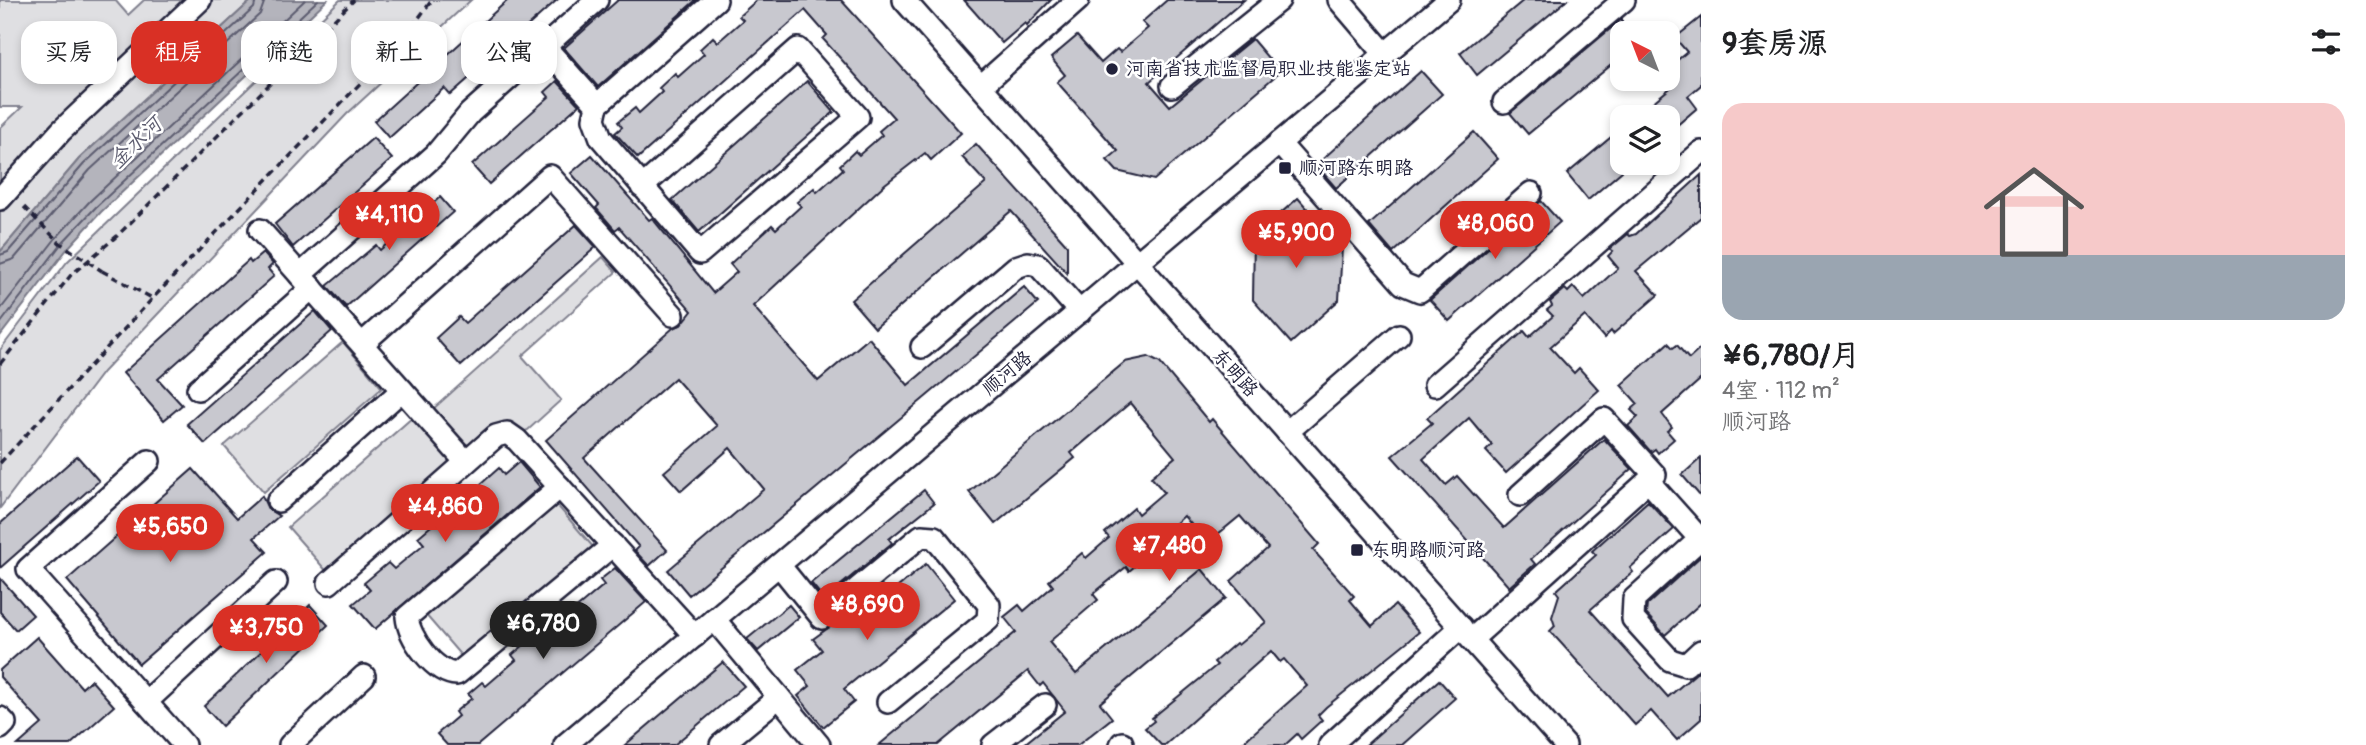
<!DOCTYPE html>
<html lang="zh">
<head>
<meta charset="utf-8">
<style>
	body { margin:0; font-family:Pangolin,"LXGW WenKai TC",sans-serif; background:#f6f6f6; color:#202124; height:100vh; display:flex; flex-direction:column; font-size:26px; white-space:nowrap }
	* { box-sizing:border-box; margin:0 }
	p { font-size:23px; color:#757577 }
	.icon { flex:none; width:38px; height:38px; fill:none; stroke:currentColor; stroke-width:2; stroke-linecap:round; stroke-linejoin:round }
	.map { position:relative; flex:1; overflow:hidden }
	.side { display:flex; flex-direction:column; background:#fff; width:665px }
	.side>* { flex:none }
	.banner { position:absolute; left:21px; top:21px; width:665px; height:63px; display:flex; gap:14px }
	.needle { width:46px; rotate:318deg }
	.buttons { position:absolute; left:1610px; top:21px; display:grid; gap:14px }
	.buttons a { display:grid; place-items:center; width:70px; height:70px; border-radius:14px; background:#fff; box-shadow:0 4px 10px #0003; font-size:35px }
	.price { position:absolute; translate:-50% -60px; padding:0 16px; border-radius:24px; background:#d93025; color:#fff; font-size:23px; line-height:46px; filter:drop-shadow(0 2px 4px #0008) }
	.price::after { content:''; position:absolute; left:50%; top:42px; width:21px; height:16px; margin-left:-10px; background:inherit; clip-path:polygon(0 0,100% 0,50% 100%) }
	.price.selected { background:#222; color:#fff }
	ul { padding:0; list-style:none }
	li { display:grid; align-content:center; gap:14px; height:371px; padding:0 21px }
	li span { display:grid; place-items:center; height:217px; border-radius:21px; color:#555 }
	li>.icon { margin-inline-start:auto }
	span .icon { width:126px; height:126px; fill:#fffc; stroke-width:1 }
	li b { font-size:30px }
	h2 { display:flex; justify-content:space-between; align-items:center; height:84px; padding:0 21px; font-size:30px }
	.tag { padding:0 24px; border-radius:21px; background:#fff; box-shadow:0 4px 10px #0003; font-size:24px; line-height:63px }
	.tag.selected { background:#d93025; color:#fff }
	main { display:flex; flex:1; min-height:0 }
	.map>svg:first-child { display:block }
	.green { fill:#dfdfe2; stroke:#80808e; stroke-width:2 }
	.water { fill:#b4b4bc; stroke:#7a7a88; stroke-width:2 }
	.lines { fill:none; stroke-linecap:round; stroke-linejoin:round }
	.shore { stroke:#5c5c6f; stroke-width:2 }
	.building { fill:#c8c8cf; stroke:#22223b; stroke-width:2 }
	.minor-casing { stroke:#22223b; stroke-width:26 }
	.path { stroke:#22223b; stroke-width:3.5; stroke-dasharray:7 5; stroke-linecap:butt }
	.minor { stroke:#fff; stroke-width:21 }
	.path-bridge { stroke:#22223b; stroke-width:3.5; stroke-dasharray:7 5; stroke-linecap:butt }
	.poi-dot { fill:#22223b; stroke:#fff; stroke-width:2.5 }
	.labels { text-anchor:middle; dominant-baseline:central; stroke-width:5; stroke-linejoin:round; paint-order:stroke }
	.poi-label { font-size:19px; fill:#22223b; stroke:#fff; text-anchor:start }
	.street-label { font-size:19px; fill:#22223b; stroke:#fff }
	.water-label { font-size:21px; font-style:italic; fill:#5c5c6f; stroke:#fff }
</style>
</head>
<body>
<main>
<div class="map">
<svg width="1701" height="745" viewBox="0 0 1701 745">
	<rect width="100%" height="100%" fill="#fff"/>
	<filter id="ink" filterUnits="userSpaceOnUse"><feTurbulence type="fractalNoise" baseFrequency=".0143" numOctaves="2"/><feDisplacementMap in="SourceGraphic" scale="14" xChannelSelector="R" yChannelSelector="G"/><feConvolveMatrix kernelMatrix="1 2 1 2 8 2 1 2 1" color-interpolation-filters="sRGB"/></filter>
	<g filter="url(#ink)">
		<g class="green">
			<path d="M0 0H115L128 15 144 0H252L79 159 0 252V128L22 107H0Z"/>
			<path d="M340 0H471L347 114 103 372 0 508V350L67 262Z"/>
			<path d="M603 257 616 272 522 356 561 400 528 430 520 433 507 423 479 446 463 444 433 409Z"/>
			<path d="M343 342 382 388 264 492 224 446Z"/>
			<path d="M413 417 454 464 329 574 288 527Z"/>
			<path d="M556 504 594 548 463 658 425 614Z"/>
		</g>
		<path class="water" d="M252 0H327L101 212 68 248 0 336V252L79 159Z"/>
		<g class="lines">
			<g class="shore">
				<path d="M0 255 8 252 84 164 254 8 256 0"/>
				<path d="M0 264 14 259 90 170 260 14 265 0"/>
				<path d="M0 310 56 238 90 201 305 0"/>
				<path d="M0 324 62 243 96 207 318 0"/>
			</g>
		</g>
		<g class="building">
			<path d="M508 0H557L450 95 444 88 389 138 374 121Z"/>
			<path d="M618 0H696L598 87 564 48Z"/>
			<path d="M757 0H841L961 133 931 160 925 153 885 184 753 306 818 381 869 338 908 385 1024 287 1038 303 689 595 668 570 764 489 730 448 681 491 664 472 717 426 675 378 584 458 667 550 649 566 635 551 639 547 546 440 673 328 681 325 692 311 619 227 615 230 596 208 599 205 571 173 592 155 649 220 652 218 713 293 737 272 730 264 772 225 776 229 801 206 797 202 814 188 817 192 843 169 840 165 855 151 859 155 882 135 879 131 894 118 823 39 827 35 805 10 638 158 615 133 622 127 618 122 635 108 639 113 662 92 659 88 675 73 678 77 704 54 700 49 713 37 718 42 743 20 739 16Z"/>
			<path d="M964 0H1051L1027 25 1025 23 1002 43Z"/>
			<path d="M1167 0H1244L1149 82 1170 106 1252 39 1280 72 1154 180 1117 171 1107 160 1118 151 1057 82 1065 75 1051 58 1077 36 1101 63 1117 49 1120 52 1148 28 1142 22Z"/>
			<path d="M1524 0H1567L1477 75 1460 53Z"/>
			<path d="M1701 17V85L1688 96 1697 108 1668 133V117H1635L1675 84 1668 75V68L1687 52 1675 38Z"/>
			<path d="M1622 19V56L1528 134 1510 113Z"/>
			<path d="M1421 71 1442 94 1336 188 1316 165Z"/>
			<path d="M557 81 579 105 489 184 472 165 549 97 545 92Z"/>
			<path d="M807 81 834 112 699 232 672 200Z"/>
			<path d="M1622 128V171L1588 200 1567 174Z"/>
			<path d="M1474 132 1498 159 1393 253 1369 225Z"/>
			<path d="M373 138 392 159 293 247 275 224Z"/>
			<path d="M976 144 1067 245V273L1011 211 875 328 851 300 986 183 962 157Z"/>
			<path d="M1701 175V217L1636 271 1658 295 1613 334 1611 331 1604 338 1585 316 1550 347 1574 373 1579 368 1599 390 1506 473 1486 451 1492 445 1469 418 1423 459 1446 485 1457 476 1504 528 1604 439 1632 469 1531 559 1535 564 1509 587 1392 456 1432 423 1427 418 1524 331 1529 337 1553 316 1547 310 1552 306 1550 302 1565 289 1568 292 1573 287 1584 299 1618 268 1608 256 1613 251 1610 249 1628 234 1630 236 1636 234Z"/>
			<path d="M440 197 453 212 346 307 327 286 376 245 380 250 407 226 403 221 426 201 430 206Z"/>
			<path d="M1298 198 1342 248 1339 300 1291 343 1253 300 1254 237Z"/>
			<path d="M1541 201 1560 222 1449 321 1430 300Z"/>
			<path d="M576 225 596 247 461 366 436 338 459 317 465 323Z"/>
			<path d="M263 253 273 264 268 269 274 276 158 379 182 405 164 420 123 373 249 260 251 263Z"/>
			<path d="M315 311 332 331 205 444 187 424Z"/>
			<path d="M1668 343 1673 348 1677 345 1689 359 1701 348V379L1662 414 1672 427 1667 431 1674 439 1658 453 1655 449 1651 452 1628 426 1638 417 1631 410 1638 404 1621 385Z"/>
			<path d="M1148 357 1160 363 1209 422 1212 419 1319 544 1313 550 1354 596 1350 600 1372 626 1395 605 1419 632 1326 707 1318 715 1322 720 1301 739 1297 734 1285 745H1240L1307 686 1284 659 1280 662 1271 651 1165 745H1161L1145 728 1154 721 1152 718 1217 665 1214 662 1236 643 1238 645 1266 622 1231 581 1268 548 1240 516 1207 543 1184 516 1154 543 1158 547 1129 571 1126 567 1093 594 1098 600 1049 642 1076 674 1202 569 1226 598 1100 703 1112 718 1078 745H1023L1065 711 1043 683 1040 686 1028 671 938 745H879L1016 632 1004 617 1019 605 1024 611 1053 586 1049 581 1082 553 1086 558 1109 538 1105 533 1134 508 1138 514 1164 492 1151 477 1175 457 1130 403 1071 453 1075 458 995 524 969 492 1125 362Z"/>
			<path d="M77 456 99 481 0 568V524Z"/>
			<path d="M1701 458V497L1682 475Z"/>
			<path d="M519 462 540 487 375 629 353 604 370 590 364 583 388 563 394 569 424 544 418 537 444 515 449 522 479 496 474 490 499 468 504 475Z"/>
			<path d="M193 469 237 518 262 496 268 509 279 516 254 538 267 552 139 664 67 580Z"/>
			<path d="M924 490 934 503 889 539 892 543 824 599 811 583Z"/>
			<path d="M1648 501 1674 529 1630 568 1633 572 1590 610 1668 697 1701 669V719L1677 740 1651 711 1635 725 1550 631 1555 626 1552 617 1559 595 1556 591 1596 555 1592 551Z"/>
			<path d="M1701 556V603L1665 635 1646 614 1647 605Z"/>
			<path d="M926 564 954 599 844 689 854 702 823 727 798 696 810 686 797 670 822 650 813 639 846 615 853 624Z"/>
			<path d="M615 568 646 602 478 745H447L437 734 458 716 455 712 472 698 468 694 482 682 486 686 516 660 512 655 569 607 573 611 604 585 600 580Z"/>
			<path d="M0 578 33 615 16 630 0 612Z"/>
			<path d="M310 605 328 625 222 726 204 706Z"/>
			<path d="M789 605 799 617 758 651 747 639Z"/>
			<path d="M37 637 82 688 91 680 114 706 70 745H18L42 724 0 677V670Z"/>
			<path d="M723 662 744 686 674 745H625Z"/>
			<path d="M1439 680 1455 698 1402 745H1366Z"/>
		</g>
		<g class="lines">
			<g class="minor-casing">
				<g id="minor">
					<path d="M904 0 1565 745"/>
					<path d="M1339 0 1385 54"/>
					<path d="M545 47 597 105 594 119 601 138 700 253 858 117 798 49 642 187"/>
					<path d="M981 86 1078 0"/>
					<path d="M1172 86 1279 0"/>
					<path d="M1504 102 1624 0"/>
					<path d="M597 105 716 0"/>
					<path d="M1279 143 1403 284 1420 291 1531 193"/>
					<path d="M0 199 61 131 200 0"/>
					<path d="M260 230 466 462"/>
					<path d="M300 275 436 154 470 113 597 0"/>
					<path d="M362 344 550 176 673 315"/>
					<path d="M922 347 1016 267 1028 263 1038 265 1080 312"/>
					<path d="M1435 385 1701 152"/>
					<path d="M198 389 312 288"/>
					<path d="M1287 432 1399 335"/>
					<path d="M149 461 28 569 184 745"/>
					<path d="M560 487 407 617C409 638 434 673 457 674L613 545"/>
					<path d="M1520 495 1604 419 1655 475 1648 481 1700 539 1634 599 1633 619 1670 660 1686 665 1701 651"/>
					<path d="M278 501 402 390"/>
					<path d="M779 565 822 618 921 536 934 537 989 605 988 620 888 702"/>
					<path d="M329 583 496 436 507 433 517 440 695 636"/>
					<path d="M714 619 819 745"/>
					<path d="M1472 639 1648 481"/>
					<path d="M146 702 276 582"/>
					<path d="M0 718 5 723 0 728"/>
					<path d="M290 745 364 676"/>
					<path d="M565 745 1449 0"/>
					<path d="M721 745 779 697"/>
					<path d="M993 745 1045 705"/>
					<path d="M1121 745 1122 743"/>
					<path d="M1330 745 1461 627"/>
				</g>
			</g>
			<g class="path">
				<path d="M102 271 152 298"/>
				<path d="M0 364 71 275 117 236 354 0"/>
				<path d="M0 463 153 298 404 38 432 0"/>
			</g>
			<use href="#minor" class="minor"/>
			<path class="path-bridge" d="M24 207 60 243 102 271"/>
		</g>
	</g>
	<g class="poi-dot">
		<circle cx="1112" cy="69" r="7"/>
		<rect x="1278" y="161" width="14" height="14" rx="3.5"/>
		<rect x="1350" y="543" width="14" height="14" rx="3.5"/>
	</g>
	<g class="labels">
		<g class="poi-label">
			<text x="1126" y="69">河南省技术监督局职业技能鉴定站</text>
			<text x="1299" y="168">顺河路东明路</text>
			<text x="1371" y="550">东明路顺河路</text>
		</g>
		<g class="street-label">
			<text transform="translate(1007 373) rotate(-40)">顺河路</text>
			<text transform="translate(1235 373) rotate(48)">东明路</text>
		</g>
		<g class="water-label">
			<text transform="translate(136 143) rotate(-44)">金水河</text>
		</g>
	</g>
</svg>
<div class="buttons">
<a><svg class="needle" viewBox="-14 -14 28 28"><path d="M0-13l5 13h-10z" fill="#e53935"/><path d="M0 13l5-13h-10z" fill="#757577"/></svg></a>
<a><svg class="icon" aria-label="layers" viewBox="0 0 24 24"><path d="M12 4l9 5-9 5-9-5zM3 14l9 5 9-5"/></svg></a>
</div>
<b class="price" style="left:389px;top:252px">¥4,110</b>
<b class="price" style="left:1495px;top:261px">¥8,060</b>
<b class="price" style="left:1296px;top:270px">¥5,900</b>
<b class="price" style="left:445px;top:544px">¥4,860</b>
<b class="price" style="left:170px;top:564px">¥5,650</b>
<b class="price" style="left:1169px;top:583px">¥7,480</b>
<b class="price" style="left:867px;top:642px">¥8,690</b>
<b class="price selected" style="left:543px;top:661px">¥6,780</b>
<b class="price" style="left:266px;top:665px">¥3,750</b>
<div class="banner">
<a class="tag">买房</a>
<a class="tag selected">租房</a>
<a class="tag">筛选</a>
<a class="tag">新上</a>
<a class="tag">公寓</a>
</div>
</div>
<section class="side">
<h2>9套房源<svg class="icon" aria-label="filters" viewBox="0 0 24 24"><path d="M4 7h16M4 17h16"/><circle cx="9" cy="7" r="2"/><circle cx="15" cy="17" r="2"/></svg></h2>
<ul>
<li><span style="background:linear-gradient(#f6c9c9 70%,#9aa5b1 0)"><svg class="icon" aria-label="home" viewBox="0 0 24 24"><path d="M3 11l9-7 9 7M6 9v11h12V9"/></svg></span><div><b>¥6,780/月</b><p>4室 · 112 m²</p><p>顺河路</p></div></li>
</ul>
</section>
</main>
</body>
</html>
